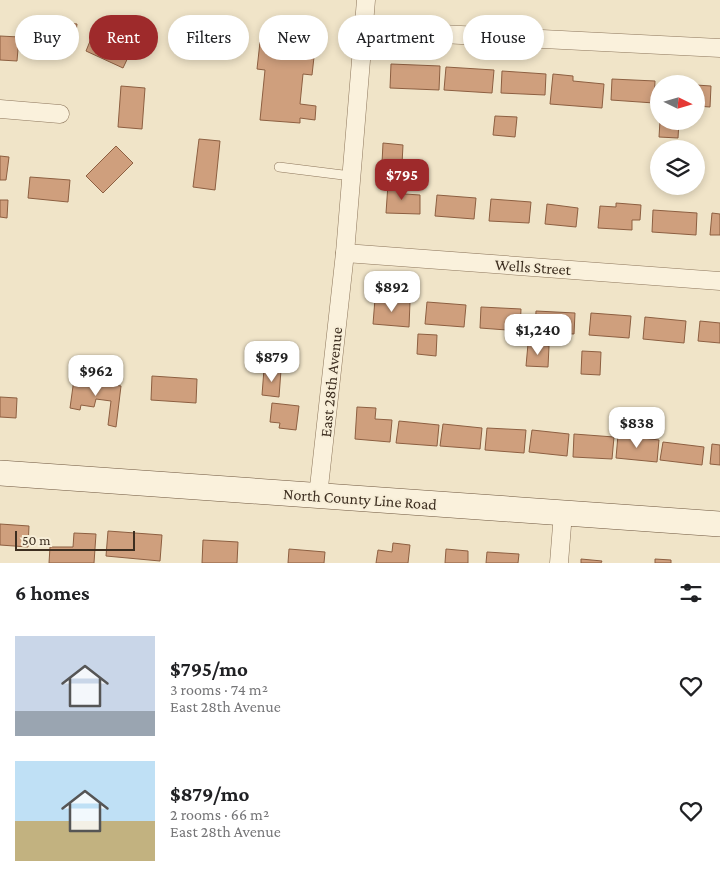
<!DOCTYPE html>
<html lang="en">
<head>
<meta charset="utf-8">
<style>
	body { margin:0; font-family:"Crimson Pro",serif; background:#f6f6f6; color:#202124; height:100vh; display:flex; flex-direction:column; font-size:19px; white-space:nowrap }
	* { box-sizing:border-box; margin:0 }
	p { font-size:16px; color:#757577 }
	.icon { flex:none; width:28px; height:28px; fill:none; stroke:currentColor; stroke-width:2; stroke-linecap:round; stroke-linejoin:round }
	.map { position:relative; height:563px; overflow:hidden }
	.details { display:flex; flex-direction:column; background:#fff; flex:1 }
	.details>* { flex:none }
	.guide { position:absolute; left:15px; top:15px; width:690px; height:45px; display:flex; gap:10px }
	.needle { width:32px; rotate:95deg }
	.buttons { position:absolute; left:650px; top:75px; display:grid; gap:10px }
	.buttons a { display:grid; place-items:center; width:55px; height:55px; border-radius:50%; background:#fff; box-shadow:0 2px 8px #0003; font-size:25px }
	.scale { position:absolute; left:15px; bottom:12px; width:120px; box-sizing:border-box; padding-left:5px; border:2px solid #3d2e20; border-top:0; font-size:14px; line-height:18px; white-space:nowrap; color:#3d2e20; -webkit-text-stroke:4px #f7eed8; paint-order:stroke }
	.price { position:absolute; translate:-50% -42px; padding:0 11px; border-radius:10px; background:#fff; color:#222; font-size:16px; line-height:32px; filter:drop-shadow(0 1px 2px #0008) }
	.price::after { content:''; position:absolute; left:50%; top:30px; width:15px; height:11px; margin-left:-8px; background:inherit; clip-path:polygon(0 0,100% 0,50% 100%) }
	.price.active { background:#9e2a2b; color:#fff }
	ul { padding:0; list-style:none }
	li { display:flex; align-items:center; gap:15px; height:125px; padding:0 15px }
	li span { display:grid; place-items:center; flex:none; width:140px; height:100px; border-radius:0px; color:#555 }
	li>.icon { margin-inline-start:auto }
	span .icon { width:60px; height:60px; fill:#fffc; stroke-width:1 }
	li b { font-size:21px }
	h2 { display:flex; justify-content:space-between; align-items:center; height:60px; padding:0 15px; font-size:21px }
	.pill { padding:0 18px; border-radius:22px; background:#fff; box-shadow:0 2px 8px #0003; font-size:18px; line-height:45px }
	.pill.active { background:#9e2a2b; color:#fff }
	.map>svg:first-child { display:block }
	.building { fill:#cf9f7d; stroke:#8d5f41 }
	.lines { fill:none; stroke-linecap:round; stroke-linejoin:round }
	.lane-casing { stroke:#8d765c; stroke-width:10 }
	.street-casing { stroke:#8d765c; stroke-width:19 }
	.secondary-casing { stroke:#6f573f; stroke-width:26 }
	.lane { stroke:#faf1dc; stroke-width:9 }
	.street { stroke:#faf1dc; stroke-width:18 }
	.secondary { stroke:#faf1dc; stroke-width:25 }
	.labels { text-anchor:middle; dominant-baseline:central; stroke-width:4; stroke-linejoin:round; paint-order:stroke }
	.street-label { font-size:16px; fill:#3d2e20; stroke:#f7eed8 }
</style>
</head>
<body>
<div class="map">
<svg width="720" height="563" viewBox="0 0 720 563">
	<rect width="100%" height="100%" fill="#f0e4c8"/>
	<g class="building">
		<path d="M35 20 77 24 74 48 33 44Z"/>
		<path d="M106 26 120 33 117 39 133 47 123 68 86 51 95 29 103 33Z"/>
		<path d="M0 36 19 37 17 61 0 60Z"/>
		<path d="M260 42 315 48 312 75 303 74 300 104 316 106 315 120 300 118V123L260 120 265 70 257 69Z"/>
		<path d="M391 64 440 66 439 90 390 88Z"/>
		<path d="M446 67 494 70 492 93 444 90Z"/>
		<path d="M502 71 546 74 545 95 501 93Z"/>
		<path d="M553 74 573 76V81L604 84 602 108 550 104Z"/>
		<path d="M612 79 655 81 654 103 611 100Z"/>
		<path d="M696 85 711 86 710 107 696 106Z"/>
		<path d="M121 86 145 88 142 129 118 127Z"/>
		<path d="M495 116 517 117 515 137 493 135Z"/>
		<path d="M660 121H679L678 138 659 137Z"/>
		<path d="M199 139 220 141 215 190 193 187Z"/>
		<path d="M383 143 403 145 402 164 382 163Z"/>
		<path d="M116 146 133 163 103 193 86 176Z"/>
		<path d="M0 156 9 157 6 180H0Z"/>
		<path d="M30 177 70 180 68 202 28 198Z"/>
		<path d="M388 184 406 185 405 194 420 195V214L386 213Z"/>
		<path d="M437 195 476 198 474 219 435 216Z"/>
		<path d="M491 199 531 202 529 223 489 221Z"/>
		<path d="M0 200H8L7 218 0 217Z"/>
		<path d="M616 203 641 205 640 220H632V230L598 228 600 206 616 207Z"/>
		<path d="M547 204 578 208 576 227 545 224Z"/>
		<path d="M653 210 697 213 696 235 652 232Z"/>
		<path d="M712 213 720 214V235H710Z"/>
		<path d="M375 299 410 302 409 327 373 324Z"/>
		<path d="M427 302 466 305 464 327 425 324Z"/>
		<path d="M481 307 521 309 520 331 480 328Z"/>
		<path d="M536 311 575 313 574 334 535 332Z"/>
		<path d="M591 313 631 316 629 338 589 335Z"/>
		<path d="M645 317 686 321 684 343 643 339Z"/>
		<path d="M700 321 720 323V343L698 341Z"/>
		<path d="M418 334 437 335 436 356 417 354Z"/>
		<path d="M528 344 549 346 548 367 526 366Z"/>
		<path d="M582 351 601 352 600 375 581 374Z"/>
		<path d="M264 369 281 370 279 397 262 395Z"/>
		<path d="M152 376 197 379 196 403 151 400Z"/>
		<path d="M74 379 121 386 116 427 108 425 111 401 96 399 94 407 81 405 80 410 70 408Z"/>
		<path d="M0 397 17 398 16 418 0 417Z"/>
		<path d="M272 403 299 406 296 430 279 428 280 423 270 422Z"/>
		<path d="M357 407 376 408 375 419 392 420 390 442 355 439Z"/>
		<path d="M399 421 439 425 437 446 396 443Z"/>
		<path d="M443 424 482 428 480 449 440 446Z"/>
		<path d="M487 428 526 430 524 453 485 450Z"/>
		<path d="M532 430 569 434 567 456 529 452Z"/>
		<path d="M574 434 614 437 612 459 573 457Z"/>
		<path d="M618 435 659 440 657 462 616 458Z"/>
		<path d="M663 442 704 447 702 465 660 460Z"/>
		<path d="M712 444 720 445V465L710 464Z"/>
		<path d="M0 524 29 526 28 547 0 545Z"/>
		<path d="M108 531 162 535 160 561 106 556Z"/>
		<path d="M74 533 96 534 94 563H49L50 547H73Z"/>
		<path d="M203 540 238 542 237 563H202Z"/>
		<path d="M393 543 410 545 408 563H376L378 550 392 552Z"/>
		<path d="M289 549 325 552 324 563H288Z"/>
		<path d="M446 549 468 551V563H445Z"/>
		<path d="M487 552 519 554 518 563H486Z"/>
		<path d="M581 559 602 561 601 563H581Z"/>
		<path d="M655 559 671 560V563H655Z"/>
	</g>
	<g class="lines">
		<g class="lane-casing">
			<path id="lane" d="M279 167 351 176"/>
		</g>
		<g class="street-casing">
			<g id="street">
				<path d="M363 30 720 48"/>
				<path d="M0 109 60 114"/>
				<path d="M345 253 720 281"/>
				<path d="M318 496 345 253 366 0"/>
				<path d="M559 563 563 513"/>
			</g>
		</g>
		<g class="secondary-casing">
			<path id="secondary" d="M0 473 720 524"/>
		</g>
		<use href="#lane" class="lane"/>
		<use href="#street" class="street"/>
		<use href="#secondary" class="secondary"/>
	</g>
	<g class="labels">
		<g class="street-label">
			<text transform="translate(533 267) rotate(4)">Wells Street</text>
			<text transform="translate(331 382) rotate(-84)">East 28th Avenue</text>
			<text transform="translate(360 499) rotate(4)">North County Line Road</text>
		</g>
	</g>
</svg>
<div class="buttons">
<a><svg class="needle" viewBox="-14 -14 28 28"><path d="M0-13l5 13h-10z" fill="#e53935"/><path d="M0 13l5-13h-10z" fill="#757577"/></svg></a>
<a><svg class="icon" aria-label="layers" viewBox="0 0 24 24"><path d="M12 4l9 5-9 5-9-5zM3 14l9 5 9-5"/></svg></a>
</div>
<div class="scale">50 m</div>
<b class="price active" style="left:402px;top:201px">$795</b>
<b class="price" style="left:392px;top:313px">$892</b>
<b class="price" style="left:538px;top:356px">$1,240</b>
<b class="price" style="left:272px;top:383px">$879</b>
<b class="price" style="left:96px;top:397px">$962</b>
<b class="price" style="left:637px;top:449px">$838</b>
<div class="guide">
<a class="pill">Buy</a>
<a class="pill active">Rent</a>
<a class="pill">Filters</a>
<a class="pill">New</a>
<a class="pill">Apartment</a>
<a class="pill">House</a>
</div>
</div>
<section class="details">
<h2>6 homes<svg class="icon" aria-label="filters" viewBox="0 0 24 24"><path d="M4 7h16M4 17h16"/><circle cx="9" cy="7" r="2"/><circle cx="15" cy="17" r="2"/></svg></h2>
<ul>
<li><span style="background:linear-gradient(#c9d6e8 75%,#9aa5b1 0)"><svg class="icon" aria-label="home" viewBox="0 0 24 24"><path d="M3 11l9-7 9 7M6 9v11h12V9"/></svg></span><div><b>$795/mo</b><p>3 rooms · 74 m²</p><p>East 28th Avenue</p></div><svg class="icon" aria-label="heart" viewBox="0 0 24 24"><path d="M12 20l-8-8c-3-5 5-10 8-4 3-6 11-1 8 4z"/></svg></li>
<li><span style="background:linear-gradient(#bfe0f5 60%,#c2b280 0)"><svg class="icon" aria-label="home" viewBox="0 0 24 24"><path d="M3 11l9-7 9 7M6 9v11h12V9"/></svg></span><div><b>$879/mo</b><p>2 rooms · 66 m²</p><p>East 28th Avenue</p></div><svg class="icon" aria-label="heart" viewBox="0 0 24 24"><path d="M12 20l-8-8c-3-5 5-10 8-4 3-6 11-1 8 4z"/></svg></li>
</ul>
</section>
</body>
</html>
